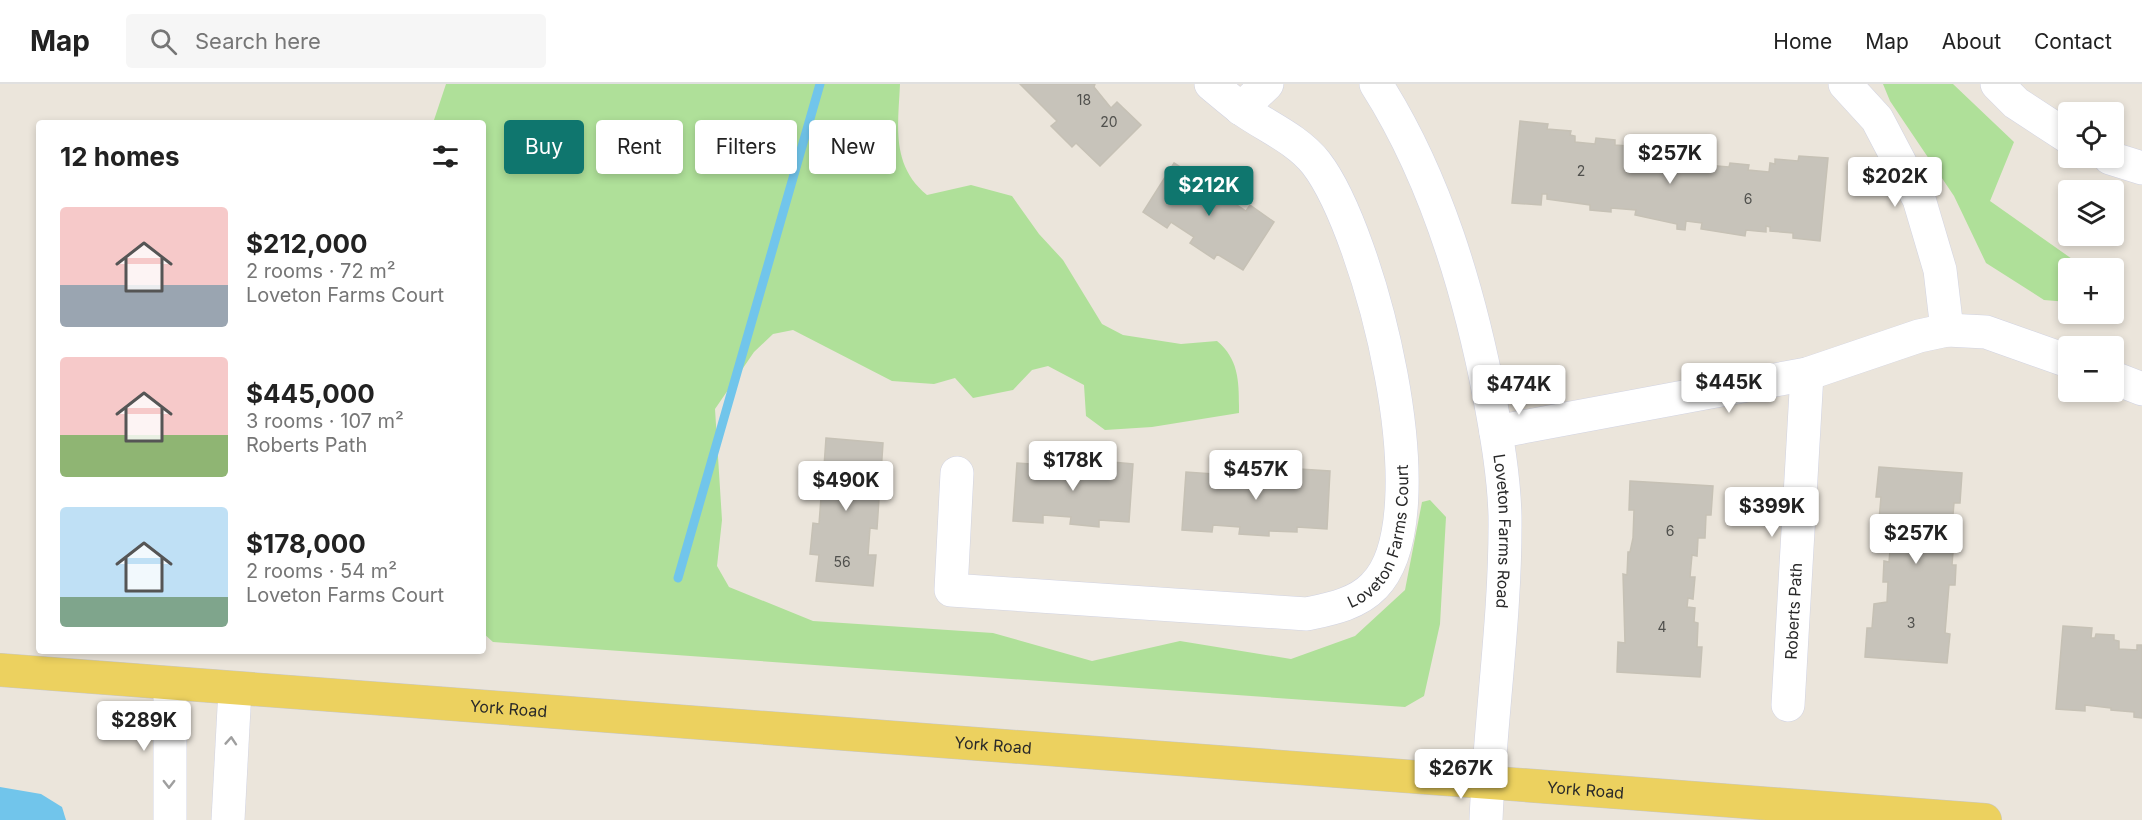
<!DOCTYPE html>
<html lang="en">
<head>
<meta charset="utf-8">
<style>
	body { margin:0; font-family:Inter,sans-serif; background:#f6f6f6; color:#222; height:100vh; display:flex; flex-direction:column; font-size:22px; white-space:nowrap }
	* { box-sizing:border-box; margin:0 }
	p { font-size:20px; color:#767676 }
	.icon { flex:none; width:33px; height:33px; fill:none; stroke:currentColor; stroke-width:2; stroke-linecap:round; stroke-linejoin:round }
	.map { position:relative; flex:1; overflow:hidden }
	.details { position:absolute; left:36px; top:36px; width:450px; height:534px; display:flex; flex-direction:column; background:#fff; border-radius:6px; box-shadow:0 3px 9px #0003 }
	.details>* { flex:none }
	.top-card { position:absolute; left:504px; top:36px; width:570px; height:54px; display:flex; gap:12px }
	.buttons { position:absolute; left:2058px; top:18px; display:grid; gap:12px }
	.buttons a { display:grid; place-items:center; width:66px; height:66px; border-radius:6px; background:#fff; box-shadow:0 3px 9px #0003; font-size:30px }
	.price { position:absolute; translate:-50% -51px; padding:0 14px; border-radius:6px; background:#fff; color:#222; font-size:20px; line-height:39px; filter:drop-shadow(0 2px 3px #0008) }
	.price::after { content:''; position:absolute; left:50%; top:36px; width:18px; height:14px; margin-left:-9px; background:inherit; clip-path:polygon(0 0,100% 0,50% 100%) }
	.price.active { background:#0f766e; color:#fff }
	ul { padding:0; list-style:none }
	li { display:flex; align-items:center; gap:18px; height:150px; padding:0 24px }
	li span { display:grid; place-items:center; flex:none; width:168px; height:120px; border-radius:6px; color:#555 }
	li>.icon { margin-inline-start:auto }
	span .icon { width:72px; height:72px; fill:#fffc; stroke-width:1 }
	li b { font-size:26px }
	h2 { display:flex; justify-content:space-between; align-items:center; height:72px; padding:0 24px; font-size:26px }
	.chip { padding:0 21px; border-radius:6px; background:#fff; box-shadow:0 3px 9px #0003; font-size:21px; line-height:54px }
	.chip.active { background:#0f766e; color:#fff }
	header { display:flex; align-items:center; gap:36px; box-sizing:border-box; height:84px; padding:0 30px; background:#fff; border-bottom:2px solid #e0e0e0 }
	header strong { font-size:28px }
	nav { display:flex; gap:33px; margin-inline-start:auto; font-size:21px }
	.search { width:420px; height:54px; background:#f6f6f6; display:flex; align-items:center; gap:15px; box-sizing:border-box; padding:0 21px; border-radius:6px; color:#767676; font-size:22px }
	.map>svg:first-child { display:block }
	.green { fill:#afe099 }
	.water { fill:#71c5eb }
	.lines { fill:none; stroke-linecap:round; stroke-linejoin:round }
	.stream { stroke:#71c5eb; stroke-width:9 }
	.building { fill:#c7c3ba; stroke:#c6c1b5; stroke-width:1.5 }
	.minor-casing { stroke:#d1d3e2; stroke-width:34 }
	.major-casing { stroke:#c7c7c7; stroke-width:34 }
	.minor { stroke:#fff; stroke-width:33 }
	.major { stroke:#ecd15f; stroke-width:33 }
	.oneway { stroke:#9f9f9f }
	.labels { text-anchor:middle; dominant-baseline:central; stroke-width:5; stroke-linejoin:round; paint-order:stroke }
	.number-label { font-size:14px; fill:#50504d }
	.street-label { font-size:16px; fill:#292929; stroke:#fff }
</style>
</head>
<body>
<header>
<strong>Map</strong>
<div class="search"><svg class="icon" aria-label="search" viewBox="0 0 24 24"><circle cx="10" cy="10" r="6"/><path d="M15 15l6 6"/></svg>Search here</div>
<nav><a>Home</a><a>Map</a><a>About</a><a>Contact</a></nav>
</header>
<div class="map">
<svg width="2142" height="736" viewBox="0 0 2142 736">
	<rect width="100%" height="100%" fill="#ebe5db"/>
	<g class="green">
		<path d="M446 0H900C898 43 891 81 927 111L971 101 1012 112 1039 150 1063 176 1102 240 1123 251 1181 260 1217 257C1240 276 1239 300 1239 329L1152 343 1105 346 1086 332 1084 301 1048 282 1032 286 1013 306 973 314 955 294 934 300 892 297 793 246 773 250 754 268 715 325 722 436 717 482 729 503 813 537 993 549 1092 577 1180 557 1291 575 1355 552 1405 506 1422 418 1430 416 1446 433 1440 540 1424 612 1405 623 493 558 483 549V39H433Z"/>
		<path d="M1883 0H1953L2014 58 1990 117 2082 182 2084 184H2068V218L2044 216 1986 179 1954 112 1890 17Z"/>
	</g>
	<path class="water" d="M0 703 41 710 62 723 66 736H0Z"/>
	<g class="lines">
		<path class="stream" d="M678 494 820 0"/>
	</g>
	<g class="building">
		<path d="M1020 0H1095L1094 3 1111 24 1117 18 1141 41 1100 82 1076 59 1072 63 1051 42 1057 37Z"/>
		<path d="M1520 37 1548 40 1547 45 1571 47 1570 51 1575 52V58L1595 60 1596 54 1615 56V61L1641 63V70L1660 72V66L1681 68V72H1702L1706 74 1705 81 1729 83 1730 79 1749 81 1748 86 1769 88 1770 79 1775 80V75L1798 77 1799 72 1828 74 1820 157 1793 154V149L1770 147V143L1766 142V148L1746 146 1745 152 1701 145 1702 139 1686 137 1685 146 1677 145V140L1635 131 1636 126 1611 124V128L1590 126V121L1547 115V110H1542L1541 121 1512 119Z"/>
		<path d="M1174 79 1199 95 1203 90 1226 105 1222 111 1246 127 1250 121 1274 138 1243 186 1217 170 1214 175 1190 159 1194 153 1171 138 1167 144 1143 128Z"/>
		<path d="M826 354 883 359 881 389 873 388 871 414 879 415 877 445 870 444 868 471H876L873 502 816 497 819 471 810 470 813 439 819 440 821 414 814 413 816 382 824 383Z"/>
		<path d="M1046 374 1074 376V382L1102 384V377L1133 380 1129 438 1099 436V443L1070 440 1071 433 1043 431V439L1013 437 1017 379 1046 381Z"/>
		<path d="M1215 381 1222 382 1221 384 1245 386V393L1271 394V388L1299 390 1300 385 1330 387 1327 445 1297 443V448L1269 447V452L1239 450 1240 443 1213 441 1212 448 1182 446 1186 388 1214 390Z"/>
		<path d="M1879 383 1962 389 1960 419H1954L1952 442H1955L1952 481H1956L1955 501H1949L1945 549 1950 550 1947 579 1865 573 1867 544H1872L1874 520 1887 518 1888 498H1883L1884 477 1889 478 1892 442H1884L1885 436H1879L1881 413H1876Z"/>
		<path d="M1630 397 1713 402 1711 431H1706L1705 454H1698L1697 472 1692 471 1690 493H1695L1693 515 1688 514 1687 523 1695 524 1694 538 1698 539 1697 563H1702L1700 593 1617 588 1618 558 1625 559 1623 490 1627 491 1628 468H1630L1633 454 1634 426H1629Z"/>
		<path d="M2063 542 2092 544 2091 554H2095L2096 550 2114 551V556L2119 557V565L2137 566V561H2142V634L2134 633V628L2111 626V624L2085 621V627L2056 625Z"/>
	</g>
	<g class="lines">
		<g class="minor-casing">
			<g id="minor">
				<path id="s1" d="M1376 0C1436 94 1469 206 1490 315 1497 353 1504 393 1505 432 1506 533 1490 635 1486 736"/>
				<path d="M1845 0 1877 35 1919 115 1940 186 1947 246"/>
				<path d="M1997 0 2016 19 2068 53"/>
				<path d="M1241 25 1267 0"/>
				<path d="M2110 74 2142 84"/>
				<path d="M2114 294 2142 305"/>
				<path d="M1496 348 1807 290 1919 252 1947 246 1986 248 2068 277"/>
				<path id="s2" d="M957 389 951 506 1307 530C1330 525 1357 520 1374 502 1443 433 1370 149 1316 79 1297 55 1267 43 1243 26 1232 18 1222 9 1211 0"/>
				<path id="s3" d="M1788 621 1807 290"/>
				<path d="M170 736V600"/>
				<path d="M228 736 235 605"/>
			</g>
		</g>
		<g class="major-casing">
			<g id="major">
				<path id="s4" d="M0 586 1985 736"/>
			</g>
		</g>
		<use href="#minor" class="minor"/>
		<use href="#major" class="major"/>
	</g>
	<defs><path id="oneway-chevron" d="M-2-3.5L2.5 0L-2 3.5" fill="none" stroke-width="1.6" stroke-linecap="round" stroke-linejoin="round" transform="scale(1.5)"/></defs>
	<g class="oneway">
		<use href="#oneway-chevron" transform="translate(231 657) rotate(-86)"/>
		<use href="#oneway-chevron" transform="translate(169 700) rotate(90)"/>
	</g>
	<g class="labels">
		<g class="number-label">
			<text x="1084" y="15">18</text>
			<text x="1109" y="37">20</text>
			<text x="1581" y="86">2</text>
			<text x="1748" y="114">6</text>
			<text x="1670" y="446">6</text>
			<text x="842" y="477">56</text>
			<text x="1911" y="538">3</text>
			<text x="1662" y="542">4</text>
		</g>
		<g class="street-label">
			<text stroke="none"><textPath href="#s1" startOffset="470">Loveton Farms Road</textPath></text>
			<text stroke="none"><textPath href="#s2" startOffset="596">Loveton Farms Court</textPath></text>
			<text stroke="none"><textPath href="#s3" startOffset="94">Roberts Path</textPath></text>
			<text stroke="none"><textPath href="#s4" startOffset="510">York Road</textPath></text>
			<text stroke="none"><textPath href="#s4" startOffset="996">York Road</textPath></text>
			<text stroke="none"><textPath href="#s4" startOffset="1590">York Road</textPath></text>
		</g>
	</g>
</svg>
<div class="buttons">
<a><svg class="icon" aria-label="locate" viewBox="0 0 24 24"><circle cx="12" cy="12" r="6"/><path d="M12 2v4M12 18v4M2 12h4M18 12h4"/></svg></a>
<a><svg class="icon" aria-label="layers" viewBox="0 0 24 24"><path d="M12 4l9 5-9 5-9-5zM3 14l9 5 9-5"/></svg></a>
<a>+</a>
<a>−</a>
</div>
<b class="price" style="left:1670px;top:101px">$257K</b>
<b class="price" style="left:1895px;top:124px">$202K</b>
<b class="price active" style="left:1209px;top:133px">$212K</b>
<b class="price" style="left:1729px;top:330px">$445K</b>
<b class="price" style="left:1519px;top:332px">$474K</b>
<b class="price" style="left:1073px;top:408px">$178K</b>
<b class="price" style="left:1256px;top:417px">$457K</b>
<b class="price" style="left:846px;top:428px">$490K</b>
<b class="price" style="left:1772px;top:454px">$399K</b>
<b class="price" style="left:1916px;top:481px">$257K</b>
<b class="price" style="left:144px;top:668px">$289K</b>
<b class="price" style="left:1461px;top:716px">$267K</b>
<div class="top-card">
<a class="chip active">Buy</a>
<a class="chip">Rent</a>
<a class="chip">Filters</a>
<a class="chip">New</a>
</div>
<section class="details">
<h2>12 homes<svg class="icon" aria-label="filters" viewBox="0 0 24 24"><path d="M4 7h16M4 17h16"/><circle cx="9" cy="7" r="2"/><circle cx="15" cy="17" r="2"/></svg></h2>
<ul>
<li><span style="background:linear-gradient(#f6c9c9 65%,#9aa5b1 0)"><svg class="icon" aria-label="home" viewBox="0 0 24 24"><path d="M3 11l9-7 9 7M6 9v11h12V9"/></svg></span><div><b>$212,000</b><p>2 rooms · 72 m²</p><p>Loveton Farms Court</p></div></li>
<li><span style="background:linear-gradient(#f6c9c9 65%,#8fb573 0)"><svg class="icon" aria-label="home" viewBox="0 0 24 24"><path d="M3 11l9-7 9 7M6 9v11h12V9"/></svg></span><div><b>$445,000</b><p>3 rooms · 107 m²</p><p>Roberts Path</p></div></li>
<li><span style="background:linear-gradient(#bfe0f5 75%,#7fa58c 0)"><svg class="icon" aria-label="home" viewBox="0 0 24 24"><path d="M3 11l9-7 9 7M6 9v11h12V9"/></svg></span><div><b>$178,000</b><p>2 rooms · 54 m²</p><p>Loveton Farms Court</p></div></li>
</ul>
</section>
</div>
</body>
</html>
